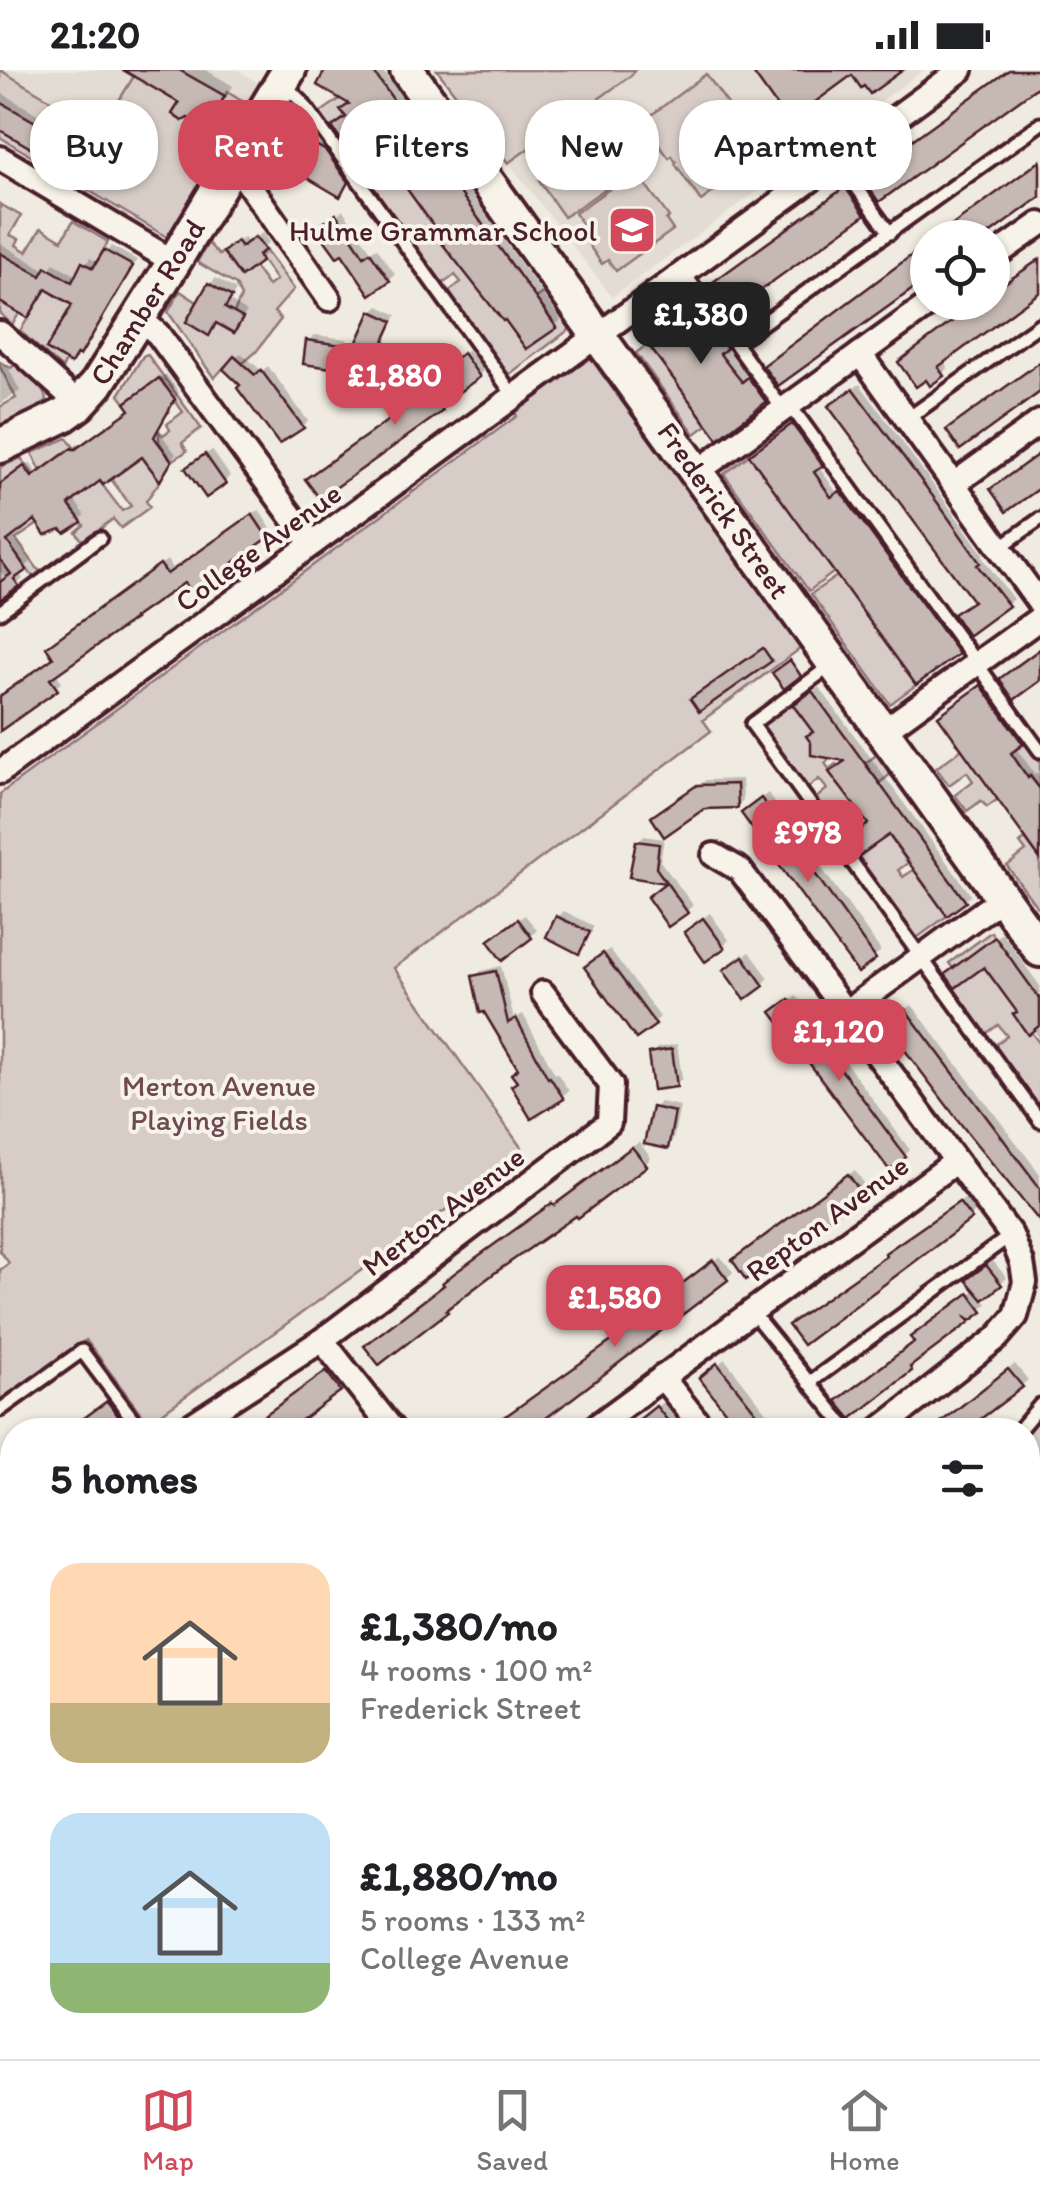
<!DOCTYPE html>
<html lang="en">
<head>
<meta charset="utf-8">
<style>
	body { margin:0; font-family:Itim,sans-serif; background:#f2f2f2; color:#202124; height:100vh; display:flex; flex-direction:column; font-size:38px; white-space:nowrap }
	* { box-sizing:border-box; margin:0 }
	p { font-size:32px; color:#757577 }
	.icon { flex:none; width:55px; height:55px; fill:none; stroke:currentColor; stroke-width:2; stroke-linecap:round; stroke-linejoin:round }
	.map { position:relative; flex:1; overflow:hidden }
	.details { position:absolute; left:0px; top:1348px; width:1040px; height:642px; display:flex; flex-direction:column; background:#fff; border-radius:40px 40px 0 0; box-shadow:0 2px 8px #0004 }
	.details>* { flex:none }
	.top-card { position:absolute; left:30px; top:30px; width:980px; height:90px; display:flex; gap:20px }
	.fabs { position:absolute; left:910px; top:150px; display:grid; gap:20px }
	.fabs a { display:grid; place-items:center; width:100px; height:100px; border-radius:50%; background:#fff; box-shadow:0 2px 8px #0004; font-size:50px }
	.price { position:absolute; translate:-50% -85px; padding:0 22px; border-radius:20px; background:#d1495b; color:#fff; font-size:32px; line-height:65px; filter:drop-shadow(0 2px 5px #0008) }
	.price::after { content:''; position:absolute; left:50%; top:60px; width:30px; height:22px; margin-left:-15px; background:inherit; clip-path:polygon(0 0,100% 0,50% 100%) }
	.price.active { background:#222; color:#fff }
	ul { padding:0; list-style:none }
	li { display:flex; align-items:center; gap:30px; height:250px; padding:0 50px }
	li span { display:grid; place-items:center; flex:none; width:280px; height:200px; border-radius:30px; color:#555 }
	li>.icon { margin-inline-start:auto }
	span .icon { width:120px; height:120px; fill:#fffc; stroke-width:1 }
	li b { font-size:42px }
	h2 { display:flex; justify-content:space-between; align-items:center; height:120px; padding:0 50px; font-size:42px }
	.pill { padding:0 35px; border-radius:40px; background:#fff; box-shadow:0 2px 8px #0004; font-size:35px; line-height:90px }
	.pill.active { background:#d1495b; color:#fff }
	.status { display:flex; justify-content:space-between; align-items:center; height:70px; padding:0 50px; background:#fff; direction:ltr }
	.status svg { height:28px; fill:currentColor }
	.menu { display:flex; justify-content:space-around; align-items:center; height:140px; border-top:2px solid #e0e0e0; background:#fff; font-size:28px; color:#757577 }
	.menu a { display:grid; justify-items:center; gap:5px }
	.menu .active { color:#d1495b }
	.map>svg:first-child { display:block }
	.built { fill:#e3dcd2 }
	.green { fill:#d8cdc6; stroke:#917678; stroke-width:2.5; fill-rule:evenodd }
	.shadow { fill:#0003 }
	.building { fill:#c6b8b3; stroke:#4a1f2b; stroke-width:2.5 }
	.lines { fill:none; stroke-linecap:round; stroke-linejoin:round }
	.lane-casing { stroke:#4a1f2b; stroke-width:19 }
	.street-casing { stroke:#4a1f2b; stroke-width:30 }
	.secondary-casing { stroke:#4a1f2b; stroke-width:40 }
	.primary-casing { stroke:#4a1f2b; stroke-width:42 }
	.lane { stroke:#f7f3e8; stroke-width:11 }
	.street { stroke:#f7f3e8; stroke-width:22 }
	.secondary { stroke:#f7f3e8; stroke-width:32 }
	.primary { stroke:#f7f3e8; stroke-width:35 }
	.labels { text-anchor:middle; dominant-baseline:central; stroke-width:8; stroke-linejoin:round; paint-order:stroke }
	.poi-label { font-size:30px; fill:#4a1f2b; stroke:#f7f3e8; text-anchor:end }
	.street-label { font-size:30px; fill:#4a1f2b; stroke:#f7f3e8 }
	.park-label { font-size:30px; fill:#6e4a52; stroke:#f7f3e8 }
</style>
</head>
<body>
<div class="status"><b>21:20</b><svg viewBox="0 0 49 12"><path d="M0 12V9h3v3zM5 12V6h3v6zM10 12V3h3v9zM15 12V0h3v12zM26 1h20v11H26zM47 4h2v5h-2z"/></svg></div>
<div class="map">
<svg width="1040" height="1989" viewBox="0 0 1040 1989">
	<rect width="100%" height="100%" fill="#f0ebe0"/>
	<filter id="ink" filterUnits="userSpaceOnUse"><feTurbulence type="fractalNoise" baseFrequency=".01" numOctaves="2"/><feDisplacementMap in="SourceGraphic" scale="20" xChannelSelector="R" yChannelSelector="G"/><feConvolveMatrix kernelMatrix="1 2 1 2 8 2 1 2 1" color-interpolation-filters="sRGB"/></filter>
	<g filter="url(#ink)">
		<g class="built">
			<path d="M0 0H238L259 13 167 167 108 64Z"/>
			<path d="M437 0H924L612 227Z"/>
		</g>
		<g class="green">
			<path d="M0 0 101 60 134 6 179 33 174 41 176 47 182 51 188 48 202 56 209 44 213 46 227 22 247 34 167 167 73 111 89 84 47 60 35 80 56 93 53 99 0 67V60L39 55 25 46 22 52 0 32Z"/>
			<path d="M437 0H635L632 5 508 93Z"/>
			<path d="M706 4 737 47 739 46 766 83 701 131 675 94 676 92 672 86 669 88 642 52Z"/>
			<path d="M353 20 358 28 341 41 346 47 353 42 451 158 438 167 503 251 544 222 570 259 507 306 447 223 461 212 455 205 441 215 354 96 355 92 369 81 359 67 345 77 337 65 351 55 345 48 328 60 318 44ZM541 236 557 257 527 279 518 267Z"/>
			<path d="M606 64 631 101 564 147 539 111Z"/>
			<path d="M632 103 639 113 643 111 669 147 666 150 673 160 616 201 608 190 602 194 577 158 582 154 575 143Z"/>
			<path d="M0 134 21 146 10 165 19 169 16 175 27 182 41 158 62 170 73 151 108 172 82 218 37 214 72 235 46 279 66 291 62 299 20 261 35 237 27 231 12 255 0 243V229L37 204 21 194 0 192Z"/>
			<path d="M208 173 219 185 223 182 240 206 254 197 268 216 276 210 258 185 265 180 294 219 274 242 281 249 256 282 242 294 234 287 214 308 168 242 180 221 197 232 186 252 209 265 216 253 235 262 242 249 234 243 241 227 236 215 197 192Z"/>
			<path d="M648 274 707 355 695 364 636 283Z"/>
			<path d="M586 282 801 578 703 650 711 661 394 898 525 1083 148 1353 86 1270 0 1330V1200L9 1193 0 1181V724L517 346 511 337Z"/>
			<path d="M147 284 201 358 182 373 187 381 172 391 159 372V361L163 365 170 360 167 354 183 342 160 308 125 333 119 325 143 286Z"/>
			<path d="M0 292 11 298 15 294C28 304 41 314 47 330L44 335 0 355V337L16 328 0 297Z"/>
			<path d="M67 368 122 441 131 436 111 409 142 387 160 411 146 431 150 437 121 458 113 449 83 472 76 462 84 455 69 435 97 412 72 378 41 401 32 383Z"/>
			<path d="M749 385 834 502 809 521 724 404Z"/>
			<path d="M21 388 35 407 38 454 16 469 40 502 33 507 18 487 5 496 11 504 0 512V473L23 459 24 397 0 414V397Z"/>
			<path d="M837 506 916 615 890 634 811 524Z"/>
			<path d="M790 632 813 662 807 666 831 688 825 693 829 699 836 694 846 707 837 713 841 718 858 725 878 711 865 693 878 684 892 703 862 727 908 793 898 800 903 807 933 786 935 789 922 798 926 804 920 809 947 846 914 870 855 789 871 778 860 760 842 771 814 730 827 719 819 709 806 719 759 656Z"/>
			<path d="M994 656 1001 665 1014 656 1019 663 1004 675 1011 683 1027 673 1040 691V719L1031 707 1023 712 1018 705 1023 701 1017 692 1011 695 1004 687 1008 683 1002 676 998 678 986 661Z"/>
			<path d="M962 679 998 729 987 737 981 731 967 741 955 725 973 711 967 702 949 715 936 698Z"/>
			<path d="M1025 769 1040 789V835L1037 837 1007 796 1026 781 1020 773Z"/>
			<path d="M991 862 995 867 978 901 984 897 1026 953 1022 956 1027 964 1031 962 1040 974V1045L991 978 1007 966 998 955 983 966 951 922 963 912 949 893Z"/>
			<path d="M1040 1343V1392L1030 1414 1040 1419V1421L1028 1415 1026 1360Z"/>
			<path d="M379 1978H509L511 1987 509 1989H391L390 1980 380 1981Z"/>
		</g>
		<g class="shadow">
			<path d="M140 0H206L233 16 222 34 202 53 189 46 182 32Z"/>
			<path d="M328 0H382L561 250 555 256 527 276 443 165 377 73 348 47 352 32Z"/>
			<path d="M0 22 93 77 82 96 77 102 0 57Z"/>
			<path d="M300 59 315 66 319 62 356 101 349 114 340 123 278 91 290 68Z"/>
			<path d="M852 113 870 137 727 242 715 211Z"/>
			<path d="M343 140 371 181 377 178 395 204 389 210 326 152Z"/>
			<path d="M262 163 269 172 263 178 266 183 260 189 232 176 244 167 248 173Z"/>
			<path d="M0 173 47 201 54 193 77 206 90 188 99 193 111 176 137 190 85 277 76 234 47 217 0 225Z"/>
			<path d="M1040 189V220L943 290 948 298 942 304 901 292 992 232V223Z"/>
			<path d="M216 208 236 220 230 231 247 242 234 260 218 251 209 263 210 214Z"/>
			<path d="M696 222 732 271 725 277 749 308 755 303 771 325 765 331 647 255Z"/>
			<path d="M379 236 397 245 384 275 378 281 373 242Z"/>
			<path d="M315 265 347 269 344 290 338 296 308 271Z"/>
			<path d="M470 279 485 299 479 305 445 330 447 333 441 339 320 425 443 312 444 298Z"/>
			<path d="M241 283 262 301 268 296 308 351 302 357 243 315 226 299Z"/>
			<path d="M6 293 20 321 0 334V296Z"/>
			<path d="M166 304 179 322 158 360 176 384 165 402 142 384 100 407 73 428 85 445 80 450 36 447 12 465 31 492 19 503 23 509 5 524 0 518V514L6 509 0 501V415L30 393 38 404 78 374 80 377 133 339V328Z"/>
			<path d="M860 314 984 485 982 487 1013 529 1007 535 975 530 837 330Z"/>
			<path d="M798 350 826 389 818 396 838 424 847 417 962 577 957 583 758 380Z"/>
			<path d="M212 380 230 406 224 412 195 392Z"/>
			<path d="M259 440 272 460 266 466 185 509 55 602 62 612 0 660V628L56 587 55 571 167 490 174 500Z"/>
			<path d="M987 611 1027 666 1015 677 1035 704 1037 702 1040 707V783L947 640Z"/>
			<path d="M819 617 971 825 965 831 890 762 870 753 849 689 815 661 802 630Z"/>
			<path d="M742 709 743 730 737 736 660 741 706 710Z"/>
			<path d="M768 723 881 881 858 899 750 737Z"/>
			<path d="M644 766 664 769 660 791 693 835 687 841 656 821 669 812 632 805 638 772Z"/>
			<path d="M564 841 594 856 585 875 579 881 558 847Z"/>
			<path d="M710 843 729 870 723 876 693 856Z"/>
			<path d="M525 845 537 860 531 866H497Z"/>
			<path d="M1002 863 1040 916V969L985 893 954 899Z"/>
			<path d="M610 879 660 947 654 953 593 891Z"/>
			<path d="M750 882 769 908 763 914 732 894Z"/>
			<path d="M501 896 514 949 523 944 555 1004 557 1003 569 1021 532 1046 519 1011 520 998 475 907 481 901Z"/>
			<path d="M796 925 910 1080 904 1086 780 937Z"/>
			<path d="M912 935 1040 1104V1148L895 948Z"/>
			<path d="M677 974 682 1008 676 1014 651 984 657 978Z"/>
			<path d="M660 1032 680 1036 673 1070 667 1076 654 1039Z"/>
			<path d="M639 1072 651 1088 645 1094 446 1240V1214L451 1207 560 1129 561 1131Z"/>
			<path d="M855 1100 866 1116 860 1122 747 1206 741 1185Z"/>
			<path d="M966 1128 976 1141 970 1147 803 1272 894 1177Z"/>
			<path d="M720 1186 733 1202 727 1208 525 1360H488L545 1317 625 1262 630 1254Z"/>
			<path d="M993 1191 1007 1208 982 1228 987 1234 915 1290 916 1293 910 1299 852 1346 916 1271 920 1262 976 1219 975 1204Z"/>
			<path d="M725 1289 780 1360H743L708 1302Z"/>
			<path d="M1015 1294 1028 1310 1022 1315 962 1360H933Z"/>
			<path d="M333 1297 345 1313 284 1360H246Z"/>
			<path d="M114 1326 127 1343 106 1360H69Z"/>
			<path d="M663 1332 685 1360H639L641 1349Z"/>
			<path d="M1040 1399V1466L1034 1480 1028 1486V1409L1029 1407 1035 1410Z"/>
			<path d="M12 1401V1430L0 1439V1411Z"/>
			<path d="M12 1531V1559L11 1561 0 1547V1542Z"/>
			<path d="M1040 1585V1645L1028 1639V1610Z"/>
			<path d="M7 1626 12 1633V1688L0 1672V1631Z"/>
			<path d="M0 1743 12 1749 0 1771Z"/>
			<path d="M1040 1777V1807L1028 1831V1801Z"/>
			<path d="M12 1848V1876L0 1885V1858Z"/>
			<path d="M112 1978H143L140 1980 115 1984Z"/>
			<path d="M218 1978H247L246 1989H186L196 1986 201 1981Z"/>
			<path d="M382 1978H396L398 1989H366V1986L372 1979Z"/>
			<path d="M725 1978H729L733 1989H685Z"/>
			<path d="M830 1978H882L891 1989H857L853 1984 846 1989H838Z"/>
			<path d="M933 1978H940L949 1988 920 1989Z"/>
		</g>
		<g class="building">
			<path d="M123 0H179L225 26 213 46 209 44 202 57 188 48 182 51 172 44 179 33Z"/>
			<path d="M325 0H372L557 258 526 279 505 250 503 251 437 167 440 165 376 76 356 91 332 57 346 47 340 40 349 34 317 15Z"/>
			<path d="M751 0H903L870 24 864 16 861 18 852 5 788 52Z"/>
			<path d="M1009 0H1040V15L879 132 861 107Z"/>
			<path d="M0 32 90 83 77 105 0 60Z"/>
			<path d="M288 67 304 75 307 70 326 81 348 112 340 127 306 107 305 108 274 92Z"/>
			<path d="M1040 91V127L984 168H935Z"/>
			<path d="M845 117 865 145 726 245 706 217Z"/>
			<path d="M336 144 364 186 370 182 390 211 370 225 342 184 337 187 316 158Z"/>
			<path d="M255 167 265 180 258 185 262 191 241 207 223 182 237 171 241 177Z"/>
			<path d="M928 173V208L778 316 763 296Z"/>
			<path d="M104 180 133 196 80 286 77 284 71 294 46 279 72 235 46 219 28 248 0 232V183L41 206 46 197 72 212 82 192 93 198Z"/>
			<path d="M1040 189V222L938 297 944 306 930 316 926 310 916 317 898 292 978 232H992V222Z"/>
			<path d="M208 213 232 227 225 238 243 248 234 263 216 253 209 266 186 252Z"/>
			<path d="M689 226 727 278 720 284 730 297 742 312 748 307 766 332 718 369 638 261Z"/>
			<path d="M371 241 393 251 378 284 356 274Z"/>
			<path d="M306 270 342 275 339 299 303 294Z"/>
			<path d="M463 283 480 307 440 336 443 341 320 429 305 409 441 313 434 304Z"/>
			<path d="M234 286 255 305 261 300 304 358 279 374 237 318 240 315 223 299Z"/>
			<path d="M1040 292V322L960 380 946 360Z"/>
			<path d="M159 308 175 329 154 367 172 391 160 411 142 387 103 415 100 411 72 432 69 435 82 452 65 463 61 459 45 465 35 450 7 471 27 500 14 509 19 516 0 530V512L11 504 0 489V414L24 396 32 407 72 378 74 380 130 340 125 333Z"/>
			<path d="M853 319 940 436 980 493 977 495 1009 536 968 566 953 544 973 531 828 336Z"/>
			<path d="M792 354 823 396 814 402 831 427 840 421 959 584 916 615 749 385Z"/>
			<path d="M1040 383V418L1006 442 990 419Z"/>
			<path d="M205 384 226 414 206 428 185 398Z"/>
			<path d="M252 444 268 468 191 523 184 513 134 548 135 549 50 609 58 620 0 661V626L53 588 46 577 160 494 167 504Z"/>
			<path d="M763 578 772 591 699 642 690 629Z"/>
			<path d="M1040 579V611L1014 630 999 609Z"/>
			<path d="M790 590 801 606 784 619 772 603Z"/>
			<path d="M981 615 1023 674 1011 683 1028 708 1030 706 1040 719V789L938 646Z"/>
			<path d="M812 621 966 832 947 846 889 765 859 786 847 769 868 754 829 702 845 691 811 685V673L806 666 813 662 793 635Z"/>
			<path d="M737 714 738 738 704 739 664 767 651 747 697 715Z"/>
			<path d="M761 728 876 889 858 903 741 743Z"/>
			<path d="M636 771 659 774 656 798 688 843 668 857 647 827 665 813 629 807Z"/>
			<path d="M556 846 590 862 579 884 546 867Z"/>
			<path d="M703 848 725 878 705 892 684 862Z"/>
			<path d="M518 849 532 868 502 891 488 871Z"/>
			<path d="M995 867 1040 929V955L1028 965 1013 944 1017 942 984 897 955 918 945 904Z"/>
			<path d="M603 883 656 955 636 969 584 897Z"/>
			<path d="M743 886 764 916 745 930 723 900Z"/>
			<path d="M496 901 508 953 516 948 548 1008 550 1007 564 1029 531 1049 511 1016 517 1012 511 1004 518 999 484 942 480 943 472 906Z"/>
			<path d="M789 929 906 1087 890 1101 771 942Z"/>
			<path d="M905 939 1040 1118V1152L970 1066 885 954Z"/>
			<path d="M672 979 677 1017 653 1020 648 983Z"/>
			<path d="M652 1037 675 1042 668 1079 644 1074Z"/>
			<path d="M632 1077 647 1096 578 1148 576 1146 496 1202 446 1240 448 1242 379 1295 364 1276 444 1215 442 1213 456 1202 552 1133 554 1135Z"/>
			<path d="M848 1104 862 1124 746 1210 732 1190Z"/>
			<path d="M959 1132 972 1149 803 1275 788 1255 886 1186 885 1183Z"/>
			<path d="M713 1190 728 1210 561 1337 530 1360H486L623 1263 621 1260Z"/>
			<path d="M986 1195 1002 1215 983 1230 966 1210Z"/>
			<path d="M969 1223 983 1242 972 1250 967 1248 970 1252 910 1297 912 1301 851 1349 836 1331 914 1272 910 1267Z"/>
			<path d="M717 1293 770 1360H740L699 1308Z"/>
			<path d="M1008 1299 1023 1317 966 1360H931Z"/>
			<path d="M326 1301 341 1321 288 1360H244Z"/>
			<path d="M107 1331 122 1351 110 1360H68Z"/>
			<path d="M656 1336 675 1360H626Z"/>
		</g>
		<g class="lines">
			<g class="lane-casing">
				<g id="lane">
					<path d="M283 17 293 23 302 32 514 326"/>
					<path d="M837 90 890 163"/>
					<path d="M684 203 735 273 1040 54"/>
					<path d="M735 273 776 330 798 346 1040 681"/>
					<path d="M907 349 1040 254"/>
					<path d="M999 478 1040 449"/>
					<path d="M0 542 100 468"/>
					<path d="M830 596 752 654 1040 1051"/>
					<path d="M751 1241 848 1360"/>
					<path d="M809 1313 1011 1165"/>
					<path d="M0 1340 82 1281 141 1360"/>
					<path d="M1019 1360 1040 1335"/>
					<path d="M1028 1734 1040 1710"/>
					<path d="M5 1736 12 1746"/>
					<path d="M0 1797 12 1788"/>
					<path d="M0 1940 6 1980 0 1981"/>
				</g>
			</g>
			<g class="street-casing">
				<g id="street">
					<path d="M0 88 174 192"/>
					<path d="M231 96 243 106 329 229"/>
					<path d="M992 188 1040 154"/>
					<path d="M139 248 158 264 312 474"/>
					<path d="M0 263 79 334"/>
					<path d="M860 284 1040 534"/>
					<path d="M697 402 932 232"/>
					<path d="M954 414 1040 352"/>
					<path d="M882 662 1040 548"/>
					<path d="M0 702 961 0"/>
					<path d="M714 785 740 800 1011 1165 1022 1193 1025 1212 1016 1246 997 1268 879 1360"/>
					<path d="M846 942 1002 828"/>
					<path d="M322 1270 393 1360"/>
					<path d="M662 1307 704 1360"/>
					<path d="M184 1360 322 1270 609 1053 611 1015 543 923"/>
					<path d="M591 1360 955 1092"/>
					<path d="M0 1491 12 1482"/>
					<path d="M1028 1670 1040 1677"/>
					<path d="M0 1930 12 1925"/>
					<path d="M1028 1933 1040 1908"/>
					<path d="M523 1978 526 1989"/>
					<path d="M742 1978 753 1989"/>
					<path d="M999 1989 1005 1978"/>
				</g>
			</g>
			<g class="secondary-casing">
				<g id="secondary">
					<path d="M407 0 1040 880"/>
					<path d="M0 376 64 345 79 334 97 314 174 192 289 0"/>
					<path d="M0 1587 12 1604"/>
					<path d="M288 1978 296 1989"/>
				</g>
			</g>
			<g class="primary-casing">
				<g id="primary">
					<path d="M1028 1547 1040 1520"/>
					<path d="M595 1989 642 1978"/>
				</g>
			</g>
			<use href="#lane" class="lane"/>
			<use href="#street" class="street"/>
			<use href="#secondary" class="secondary"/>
			<use href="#primary" class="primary"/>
		</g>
	</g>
	<defs>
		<g id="school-square" transform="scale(2.5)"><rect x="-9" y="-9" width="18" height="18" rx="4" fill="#d1495b" stroke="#f7f3e8"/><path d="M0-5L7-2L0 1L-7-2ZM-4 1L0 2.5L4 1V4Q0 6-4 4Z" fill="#fff"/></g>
	</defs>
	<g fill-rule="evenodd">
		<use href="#school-square" x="632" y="160"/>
	</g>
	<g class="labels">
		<g class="poi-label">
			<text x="597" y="160">Hulme Grammar School</text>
		</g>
		<g class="street-label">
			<text transform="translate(147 232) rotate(-58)">Chamber Road</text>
			<text transform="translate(724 440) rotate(55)">Frederick Street</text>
			<text transform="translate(258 477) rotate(-36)">College Avenue</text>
			<text transform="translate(443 1141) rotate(-37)">Merton Avenue</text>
			<text transform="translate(827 1148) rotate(-36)">Repton Avenue</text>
		</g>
		<g class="park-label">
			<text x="219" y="1015">Merton Avenue<tspan x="219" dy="34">Playing Fields</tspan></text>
		</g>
	</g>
</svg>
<div class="fabs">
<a><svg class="icon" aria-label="locate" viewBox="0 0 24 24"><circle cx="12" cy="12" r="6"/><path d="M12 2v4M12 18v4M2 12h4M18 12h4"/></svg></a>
</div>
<b class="price active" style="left:701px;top:297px">£1,380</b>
<b class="price" style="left:395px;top:358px">£1,880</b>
<b class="price" style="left:808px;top:815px">£978</b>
<b class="price" style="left:839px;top:1014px">£1,120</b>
<b class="price" style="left:615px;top:1280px">£1,580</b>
<div class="top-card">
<a class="pill">Buy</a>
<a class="pill active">Rent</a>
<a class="pill">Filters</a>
<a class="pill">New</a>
<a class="pill">Apartment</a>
</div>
<section class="details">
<h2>5 homes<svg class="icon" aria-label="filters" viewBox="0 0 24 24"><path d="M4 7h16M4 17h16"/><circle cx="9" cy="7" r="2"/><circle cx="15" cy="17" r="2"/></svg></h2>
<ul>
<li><span style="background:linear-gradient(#ffd9b3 70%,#c2b280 0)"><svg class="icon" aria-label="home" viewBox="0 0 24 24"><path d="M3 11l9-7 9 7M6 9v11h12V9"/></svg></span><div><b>£1,380/mo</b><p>4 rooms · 100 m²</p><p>Frederick Street</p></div></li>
<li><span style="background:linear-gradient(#bfe0f5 75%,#8fb573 0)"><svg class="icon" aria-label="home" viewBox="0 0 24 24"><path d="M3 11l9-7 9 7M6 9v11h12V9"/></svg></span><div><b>£1,880/mo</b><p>5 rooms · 133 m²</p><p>College Avenue</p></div></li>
</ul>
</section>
</div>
<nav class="menu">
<a class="active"><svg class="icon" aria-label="map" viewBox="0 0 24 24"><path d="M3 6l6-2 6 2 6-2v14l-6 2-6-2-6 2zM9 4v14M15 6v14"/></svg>Map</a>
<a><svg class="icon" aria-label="saved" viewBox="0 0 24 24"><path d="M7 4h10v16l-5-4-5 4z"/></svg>Saved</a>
<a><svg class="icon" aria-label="home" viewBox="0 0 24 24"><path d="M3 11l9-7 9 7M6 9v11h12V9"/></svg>Home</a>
</nav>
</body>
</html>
